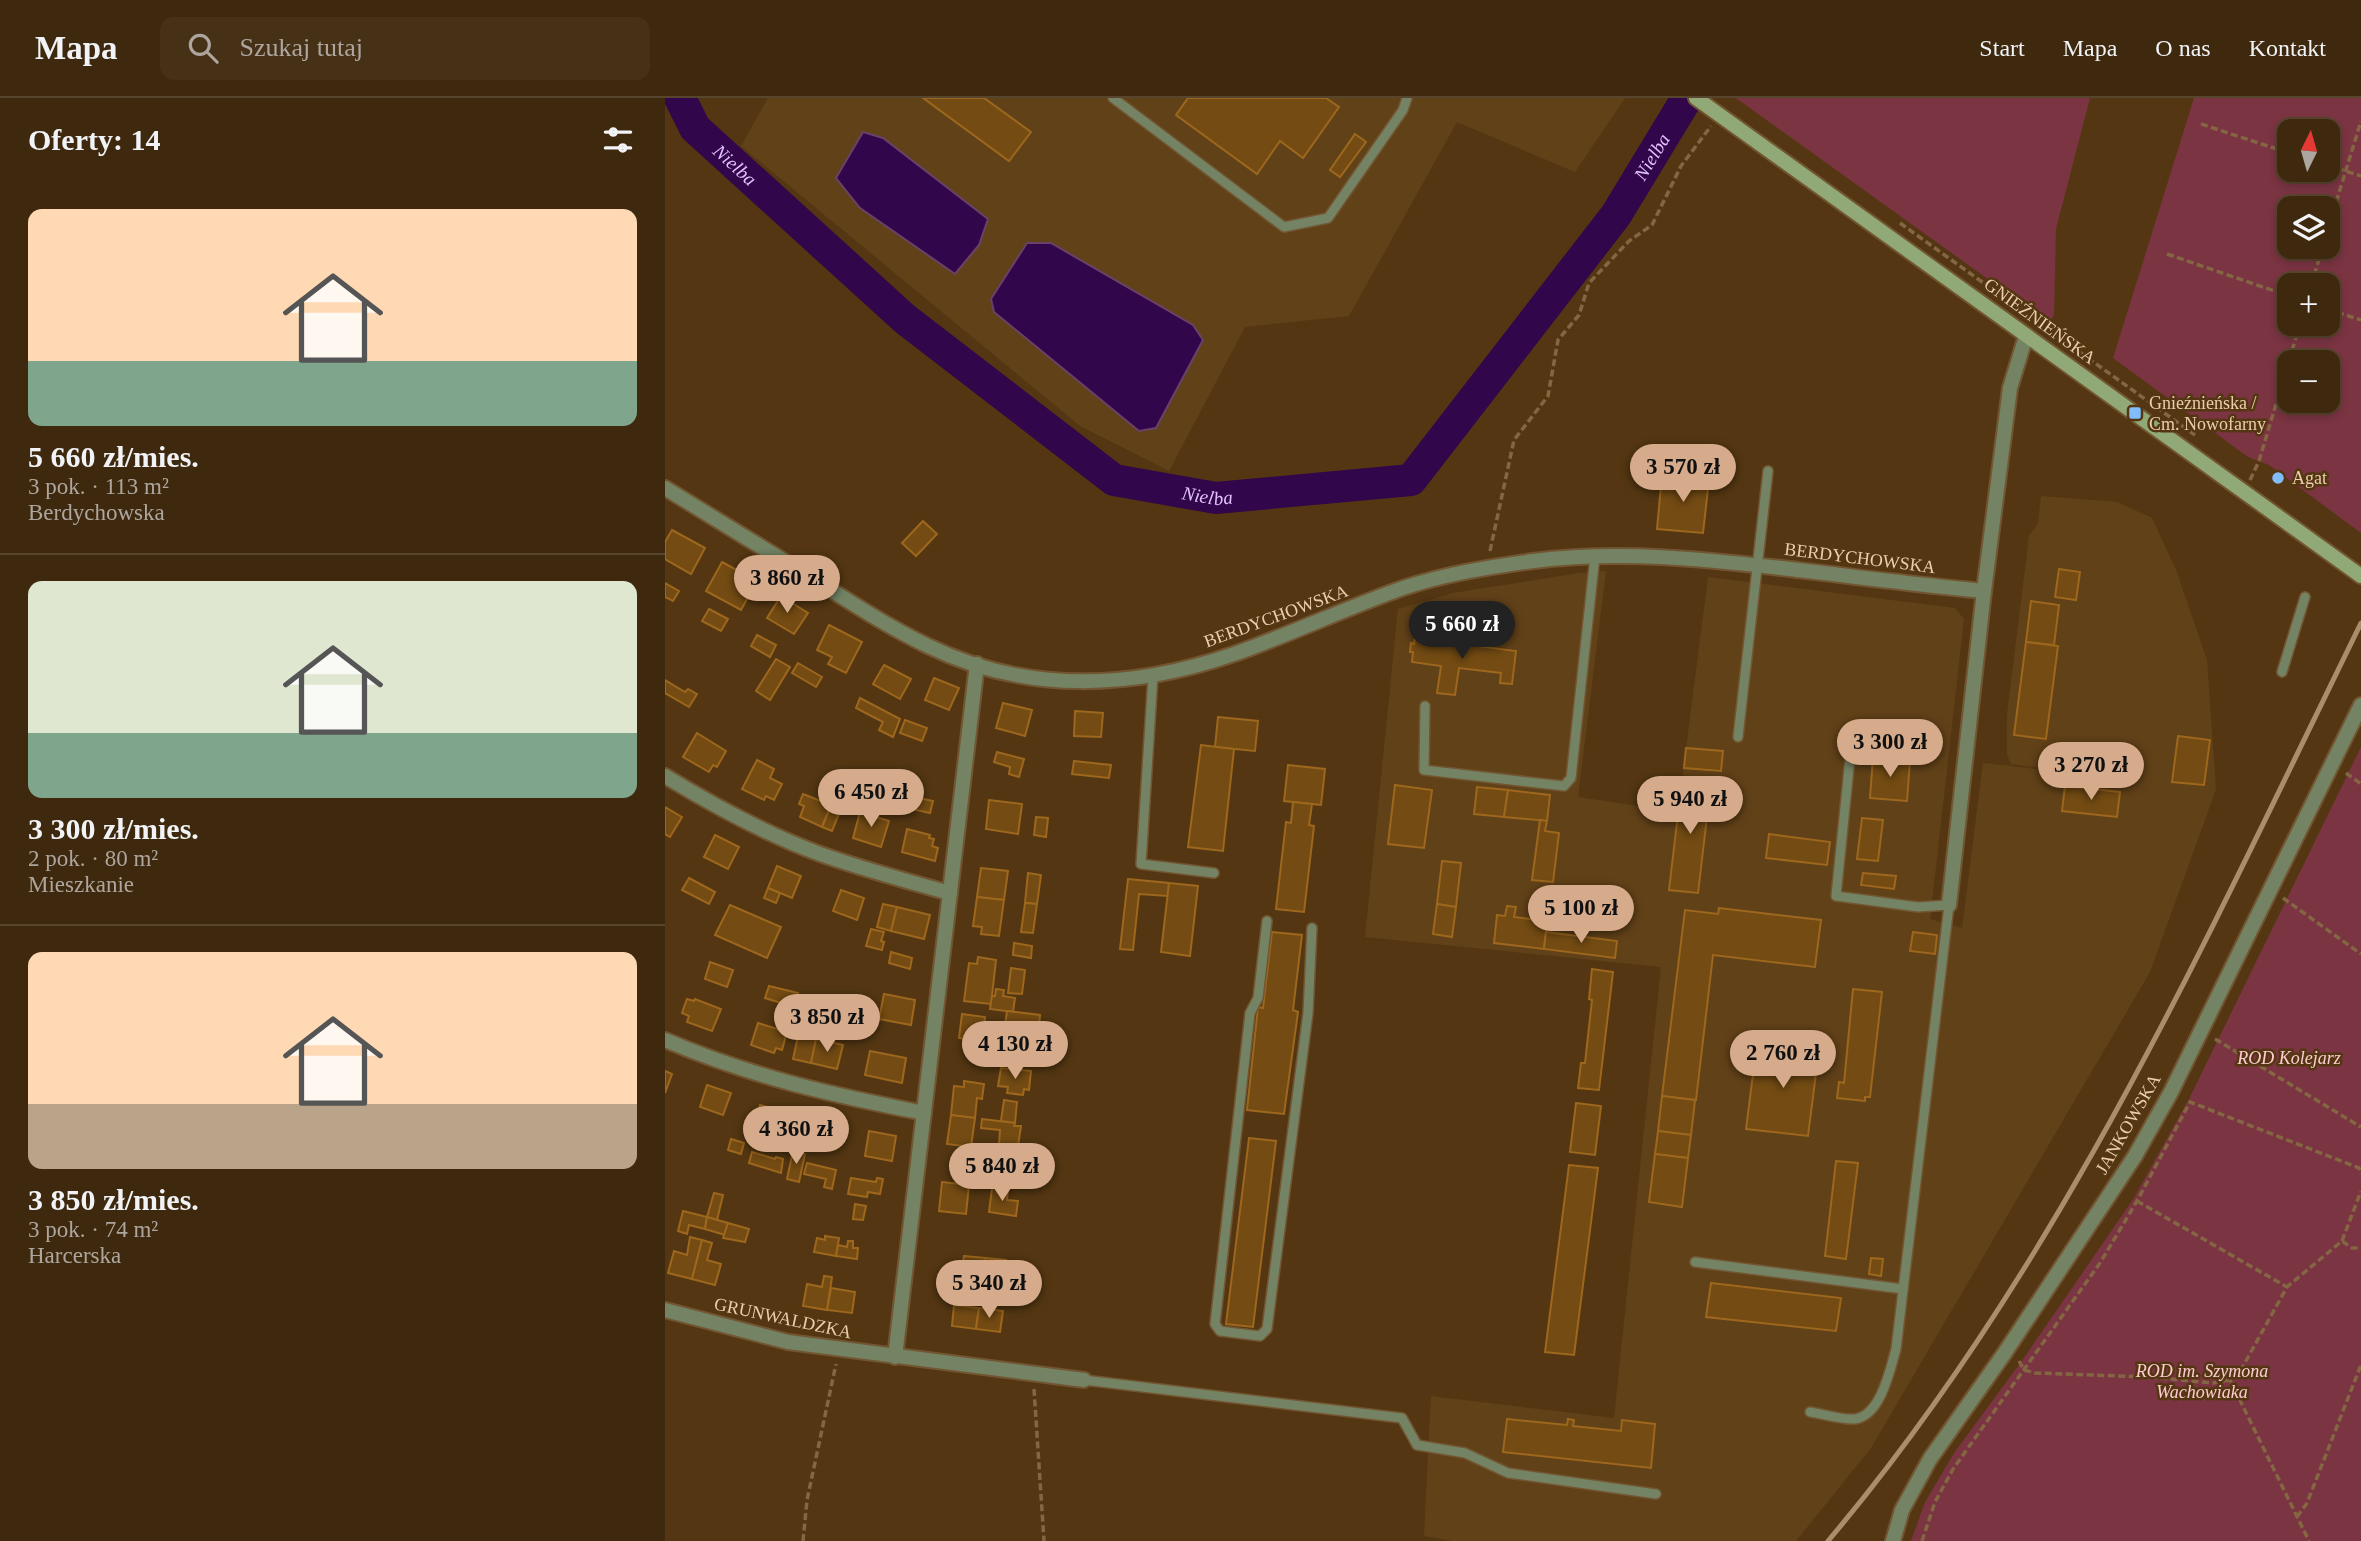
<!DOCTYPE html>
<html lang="pl">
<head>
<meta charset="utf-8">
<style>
	body { margin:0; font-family:"Times New Roman",serif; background:#463117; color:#f1f3f6; height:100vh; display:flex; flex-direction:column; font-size:26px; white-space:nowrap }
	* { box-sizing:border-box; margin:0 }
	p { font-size:23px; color:#ada69e }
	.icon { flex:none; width:38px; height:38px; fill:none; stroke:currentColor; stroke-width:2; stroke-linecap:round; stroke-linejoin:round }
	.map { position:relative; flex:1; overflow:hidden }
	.details { display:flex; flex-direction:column; background:#3f290e; width:665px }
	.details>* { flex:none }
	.needle { width:46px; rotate:5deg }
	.fabs { position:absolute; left:1612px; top:21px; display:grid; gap:14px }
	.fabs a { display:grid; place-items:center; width:63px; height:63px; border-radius:14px; background:#3f290e; box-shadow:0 4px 10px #0003,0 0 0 2px #58452e; font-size:35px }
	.price { position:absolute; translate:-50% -60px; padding:0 16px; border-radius:24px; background:#d6ab8b; color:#111; font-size:23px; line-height:46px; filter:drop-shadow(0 2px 4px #0008) }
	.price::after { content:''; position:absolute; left:50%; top:42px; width:21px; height:16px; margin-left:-10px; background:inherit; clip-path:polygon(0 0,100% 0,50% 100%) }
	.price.current { background:#222; color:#fff }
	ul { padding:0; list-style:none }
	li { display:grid; align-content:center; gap:14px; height:371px; padding:0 28px }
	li+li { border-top:2px solid #58452e }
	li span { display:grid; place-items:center; height:217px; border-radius:14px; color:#555 }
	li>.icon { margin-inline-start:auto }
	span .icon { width:126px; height:126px; fill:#fffc; stroke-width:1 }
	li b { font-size:30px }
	h2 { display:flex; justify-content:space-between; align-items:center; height:84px; padding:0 28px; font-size:30px }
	header { display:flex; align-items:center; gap:42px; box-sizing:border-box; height:98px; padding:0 35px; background:#3f290e; border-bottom:2px solid #58452e }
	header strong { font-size:33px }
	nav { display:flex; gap:38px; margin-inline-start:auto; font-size:24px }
	.search { width:490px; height:63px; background:#463117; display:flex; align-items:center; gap:18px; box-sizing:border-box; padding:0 24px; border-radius:14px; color:#ada69e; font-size:26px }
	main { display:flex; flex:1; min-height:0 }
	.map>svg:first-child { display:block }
	.built { fill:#614118 }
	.green { fill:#7a3442; fill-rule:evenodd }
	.water { fill:#32064a; stroke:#6a4268; stroke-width:2 }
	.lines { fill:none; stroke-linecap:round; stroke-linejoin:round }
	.river { stroke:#32064a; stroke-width:32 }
	.building { fill:#734b13; stroke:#9d671d; stroke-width:2 }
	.service-casing { stroke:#725531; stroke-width:12 }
	.minor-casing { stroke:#725531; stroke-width:18 }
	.tertiary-casing { stroke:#725531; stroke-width:18 }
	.secondary-casing { stroke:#725531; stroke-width:18 }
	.path { stroke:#846643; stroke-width:3.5; stroke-dasharray:7 3.5; stroke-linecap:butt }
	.service { stroke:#738364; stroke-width:9 }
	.minor { stroke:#738364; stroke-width:14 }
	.tertiary { stroke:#738364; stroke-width:14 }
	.secondary { stroke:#91a977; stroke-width:14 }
	.rail { stroke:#aa8d6b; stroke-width:5 }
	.poi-dot { fill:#80bdfa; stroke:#543712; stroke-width:2.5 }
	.labels { text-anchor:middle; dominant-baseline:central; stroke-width:5; stroke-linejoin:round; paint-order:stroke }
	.street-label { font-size:18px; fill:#ebcdad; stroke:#543712 }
	.poi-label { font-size:18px; fill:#ebcdad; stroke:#543712; text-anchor:start }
	.park-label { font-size:18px; font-style:italic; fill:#fecbd2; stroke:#543712 }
	.water-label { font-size:19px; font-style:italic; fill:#e1c1fc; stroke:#543712 }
</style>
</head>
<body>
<header>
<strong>Mapa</strong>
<div class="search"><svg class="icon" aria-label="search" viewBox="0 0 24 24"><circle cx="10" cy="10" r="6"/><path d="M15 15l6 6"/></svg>Szukaj tutaj</div>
<nav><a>Start</a><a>Mapa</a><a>O nas</a><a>Kontakt</a></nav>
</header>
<main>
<section class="details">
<h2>Oferty: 14<svg class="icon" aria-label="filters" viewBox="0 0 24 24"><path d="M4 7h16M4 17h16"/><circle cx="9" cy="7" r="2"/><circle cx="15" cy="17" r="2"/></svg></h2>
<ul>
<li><span style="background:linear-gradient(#ffd9b3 70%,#7fa58c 0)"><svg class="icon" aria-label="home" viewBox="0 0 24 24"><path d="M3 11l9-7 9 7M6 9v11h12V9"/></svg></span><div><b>5 660 zł/mies.</b><p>3 pok. · 113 m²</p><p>Berdychowska</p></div></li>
<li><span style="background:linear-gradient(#dfe7d0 70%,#7fa58c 0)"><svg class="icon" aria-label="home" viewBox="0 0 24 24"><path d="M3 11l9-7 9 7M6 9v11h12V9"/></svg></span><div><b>3 300 zł/mies.</b><p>2 pok. · 80 m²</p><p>Mieszkanie</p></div></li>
<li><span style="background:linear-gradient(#ffd9b3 70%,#b9a48a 0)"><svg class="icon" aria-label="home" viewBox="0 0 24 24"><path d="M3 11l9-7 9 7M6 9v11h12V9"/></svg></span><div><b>3 850 zł/mies.</b><p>3 pok. · 74 m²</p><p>Harcerska</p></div></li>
</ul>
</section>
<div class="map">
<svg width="1696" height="1443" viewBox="0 0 1696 1443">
	<rect width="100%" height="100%" fill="#543712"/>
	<g class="built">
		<path d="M103 0H960L910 74 792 24 684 218 580 229 504 373 415 328 76 48Z"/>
		<path d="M1376 398 1452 404 1487 420 1511 472 1542 562 1551 691 1485 874 1206 1350 1131 1443H788L759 1438 766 1298 949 1320 996 869 700 839 733 511 788 495 914 475 941 473 913 699 1013 714 1043 479 1290 510 1299 521 1265 821 1297 830 1318 665 1462 681 1346 666 1342 657V616L1364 438 1373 425Z"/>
	</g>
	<g class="green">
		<path d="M1071 0H1425L1391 131 1389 217 1384 225Z"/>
		<path d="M1529 0H1696V435L1604 367 1583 359 1448 260ZM1662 33V72H1624V33ZM1662 110V149H1624V110ZM1624 187H1662V226H1624ZM1624 264H1662V303H1624Z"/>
		<path d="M1696 649V1443H1246L1260 1404 1289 1355 1356 1264 1469 1100 1525 999Z"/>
	</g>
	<g class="water">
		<path d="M198 34 218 40 323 121 314 147 290 176 195 110 171 80Z"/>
		<path d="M362 145H386L528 227 538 242 491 330 474 333 329 214 326 201Z"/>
	</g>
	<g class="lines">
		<path class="river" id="s1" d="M15 0 30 30 240 221 449 382 551 400 746 382 951 117 1022 0"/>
	</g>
	<g class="building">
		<path d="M258 0H319L366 34 344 63Z"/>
		<path d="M523 0H661L674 9 638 60 615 43 592 76 511 17Z"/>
		<path d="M690 36 701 44 675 79 665 72Z"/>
		<path d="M1613 374 1619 378 1613 387 1607 382Z"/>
		<path d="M997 377 1044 382 1038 435 992 431Z"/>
		<path d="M258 423 272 436 251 458 237 445Z"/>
		<path d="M7 432 40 450 26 476 0 461V444Z"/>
		<path d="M57 464 92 483 76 512 41 493Z"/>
		<path d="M1394 471 1415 474 1411 502 1390 499Z"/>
		<path d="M0 485 14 493 8 503 0 499Z"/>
		<path d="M116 498 143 515 129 536 102 520Z"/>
		<path d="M1366 503 1394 507 1389 547 1361 544Z"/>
		<path d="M44 511 63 521 56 533 37 523Z"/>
		<path d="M164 527 197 544 181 575 163 566 167 559 152 552Z"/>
		<path d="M92 537 111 547 105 559 86 548Z"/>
		<path d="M750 540 779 544V541L797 543 796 546 851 553 847 586 835 585 836 575 794 570 790 597 772 595 776 568 747 564 748 554H745L746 545 749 546Z"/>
		<path d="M1361 544 1393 548 1381 641 1349 637Z"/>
		<path d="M111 561 125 569 105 602 91 593Z"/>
		<path d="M133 565 157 579 151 589 127 575Z"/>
		<path d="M219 567 246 581 235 601 208 586Z"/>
		<path d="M269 580 294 590 284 612 260 602Z"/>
		<path d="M0 582 20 594 23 591 32 596 24 609 0 595Z"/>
		<path d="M195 600 235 621 228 639 214 632 218 624 191 610Z"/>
		<path d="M338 605 367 612 360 638 331 630Z"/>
		<path d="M410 613 438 615 436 639 409 638Z"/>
		<path d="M553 619 593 623 590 653 550 649Z"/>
		<path d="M240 622 262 630 257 643 235 635Z"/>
		<path d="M32 635 61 653 52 669 48 667 44 674 18 659Z"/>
		<path d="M1513 638 1545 642 1539 687 1507 684Z"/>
		<path d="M536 647 569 651 558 753 523 749Z"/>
		<path d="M1021 650 1058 653 1056 673 1019 670Z"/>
		<path d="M332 654 359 661 354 679 344 676 345 669 329 664Z"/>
		<path d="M1208 659 1245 662 1242 703 1205 700Z"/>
		<path d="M92 662 109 671 105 680 117 686 109 702 101 698 99 702 77 691Z"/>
		<path d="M409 663 446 667 444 680 407 676Z"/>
		<path d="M623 667 660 671 656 707 619 703Z"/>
		<path d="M1017 682 1046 685 1033 795 1004 792Z"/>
		<path d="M209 684 233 694 229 705 205 697Z"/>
		<path d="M730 687 767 692 759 750 723 746Z"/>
		<path d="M1400 688 1455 694 1452 719 1397 713Z"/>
		<path d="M812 689 843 692 839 719 809 716Z"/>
		<path d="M843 692 885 697 882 723 839 719Z"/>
		<path d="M138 696 166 707 157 729 135 719 139 708 134 706Z"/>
		<path d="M249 699 268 703 265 715 247 711Z"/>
		<path d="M324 702 357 706 353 736 321 731Z"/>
		<path d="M168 703 178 706 167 733 157 729Z"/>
		<path d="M628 704 647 706 644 727 649 728 639 814 611 811 621 724 626 725Z"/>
		<path d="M0 709 17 719 5 739 0 736Z"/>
		<path d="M195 714 224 723 216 749 188 740Z"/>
		<path d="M371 719 383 720 381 739 369 737Z"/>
		<path d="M1197 720 1218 722 1213 763 1192 761Z"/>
		<path d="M875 722 882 723 880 733 894 735 888 784 867 782Z"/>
		<path d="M242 731 265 737 264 740 269 741 267 748 273 750 270 763 237 754Z"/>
		<path d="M1104 736 1165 744 1162 767 1101 760Z"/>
		<path d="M50 737 74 749 63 771 39 759Z"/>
		<path d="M777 763 796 765 791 809 772 806Z"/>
		<path d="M112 768 136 778 127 800 103 790Z"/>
		<path d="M316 770 343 773 339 802 312 799Z"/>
		<path d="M363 775 376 777 372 806 360 805Z"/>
		<path d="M1198 775 1231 778 1229 791 1196 787Z"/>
		<path d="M24 780 50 794 44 806 17 792Z"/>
		<path d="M463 781 504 785 503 798 474 796 468 852 455 851Z"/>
		<path d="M504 785 533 788 525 858 496 854Z"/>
		<path d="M103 790 115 795 111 805 99 800Z"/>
		<path d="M176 792 199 800 192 822 168 813Z"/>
		<path d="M312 799 339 802 334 838 316 836 317 829 308 828Z"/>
		<path d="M360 805 372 806 368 835 356 834Z"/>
		<path d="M218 806 232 809 226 833 212 829Z"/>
		<path d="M772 806 791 809 787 839 768 836Z"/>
		<path d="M65 807 116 829 102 860 50 837Z"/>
		<path d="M842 808 851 809 849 819 882 823 879 851 829 845 832 817 840 818Z"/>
		<path d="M232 809 265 817 259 841 226 833Z"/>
		<path d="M1054 810 1156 822 1150 869 1048 857 1031 1002 997 998 1020 812 1053 816Z"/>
		<path d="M206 831 219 834 216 843 219 844 217 852 201 848Z"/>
		<path d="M607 834 637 837 628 912 633 914 619 1016 582 1012 593 909 598 910Z"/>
		<path d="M881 834 952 843 950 860 879 851Z"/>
		<path d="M1248 834 1272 837 1270 856 1245 853Z"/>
		<path d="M349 845 367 848 366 860 348 857Z"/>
		<path d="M226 854 247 860 245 871 224 865Z"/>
		<path d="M313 859 331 862 326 906 299 903 304 865 312 866Z"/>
		<path d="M45 864 68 872 62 889 40 881Z"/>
		<path d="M346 870 360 872 357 896 343 895Z"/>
		<path d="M927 871 948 874 934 992 913 990 916 965H920L927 902 924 901Z"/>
		<path d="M104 888 133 895 129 909 100 900Z"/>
		<path d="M331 891 339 892 338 898 350 900 348 914 325 911 327 898H330Z"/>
		<path d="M1188 891 1217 894 1205 999H1200V1003L1172 1000 1174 984 1179 985Z"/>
		<path d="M219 896 250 902 246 927 214 921Z"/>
		<path d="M22 901 29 903 30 901 56 911 47 933 22 924 24 918 17 915Z"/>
		<path d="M159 907 193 915 190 928 156 920Z"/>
		<path d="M342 913 375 917 374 928 353 925 351 944 338 943Z"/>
		<path d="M297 916 320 919 318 935 328 936 327 950 298 948 300 941 294 940Z"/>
		<path d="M93 925 122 934 117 952 111 950 109 955 86 947Z"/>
		<path d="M135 929 153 934 146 965 128 961Z"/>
		<path d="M151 941 178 947 172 971 146 965Z"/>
		<path d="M1092 945 1154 952 1143 1038 1081 1031Z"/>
		<path d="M205 953 241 960 237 985 200 977Z"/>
		<path d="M336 970 366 973 364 992 359 991 358 997 342 995 343 989 333 988Z"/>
		<path d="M0 973 7 976 0 995Z"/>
		<path d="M299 983 319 986 317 1001 312 1000 310 1020 286 1017 289 988 299 989Z"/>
		<path d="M42 987 66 995 58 1017 35 1009Z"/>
		<path d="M997 998 1030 1002 1026 1037 993 1033Z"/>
		<path d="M339 1002 352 1004 350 1025 336 1023Z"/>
		<path d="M911 1005 936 1008 930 1057 905 1054Z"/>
		<path d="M95 1007 121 1014 111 1049 100 1046 103 1034 89 1030Z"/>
		<path d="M286 1017 310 1020 306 1049 282 1046Z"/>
		<path d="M140 1018 150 1021 142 1053 132 1051Z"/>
		<path d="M150 1021 176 1027 171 1051 144 1045Z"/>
		<path d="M317 1021 350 1025 349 1028H356L353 1048 334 1047 335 1032 316 1030Z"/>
		<path d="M204 1033 231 1038 227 1063 200 1058Z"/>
		<path d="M993 1033 1026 1037 1023 1060 990 1056Z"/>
		<path d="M584 1040 611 1043 588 1229 561 1226Z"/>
		<path d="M66 1041 79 1045 76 1056 63 1052Z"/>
		<path d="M128 1053 140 1056 134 1084 122 1081Z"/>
		<path d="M87 1054 110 1061 111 1059 118 1061 116 1075 84 1065Z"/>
		<path d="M990 1056 1023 1060 1017 1109 984 1104Z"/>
		<path d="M1171 1063 1193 1065 1181 1161 1160 1158Z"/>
		<path d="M142 1065 171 1072 167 1091 159 1089 161 1081 139 1076Z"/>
		<path d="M904 1067 933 1070 909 1257 880 1254Z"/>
		<path d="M186 1080 211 1084 212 1080 218 1081 215 1096 203 1094 202 1099 183 1096Z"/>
		<path d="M277 1084 304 1087 301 1116 274 1113Z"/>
		<path d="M327 1090 343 1092 342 1102 353 1103 351 1118 324 1114Z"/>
		<path d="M49 1095 58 1097 52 1122 42 1119Z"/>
		<path d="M190 1106 201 1108 198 1122 188 1121Z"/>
		<path d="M18 1113 42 1119 40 1131 24 1127 22 1136 13 1133Z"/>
		<path d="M42 1119 63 1125 60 1137 40 1131Z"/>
		<path d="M63 1125 84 1131 80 1144 58 1140Z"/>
		<path d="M160 1138 174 1140 171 1158 149 1154 152 1140 160 1142Z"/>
		<path d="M25 1139 37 1142 27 1181 3 1175 9 1153 22 1157Z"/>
		<path d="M37 1142 47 1145 42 1162 56 1166 50 1187 27 1181Z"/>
		<path d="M183 1143H188V1150H193L192 1161 171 1158 173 1147 182 1149Z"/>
		<path d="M299 1158 320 1160 319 1171 297 1168Z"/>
		<path d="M320 1160 341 1162 340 1173 319 1171Z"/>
		<path d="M1206 1160 1218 1161 1216 1178 1204 1176Z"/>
		<path d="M159 1178 167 1179 162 1212 138 1208 142 1186 157 1189Z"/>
		<path d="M1046 1185 1176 1200 1171 1233 1041 1219Z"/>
		<path d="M166 1190 190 1194 187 1215 162 1212Z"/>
		<path d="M289 1207 314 1210 311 1231 287 1228Z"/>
		<path d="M314 1210 338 1213 335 1234 311 1231Z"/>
		<path d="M842 1321 902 1327 903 1321 909 1322 908 1328 956 1333 957 1322 990 1326 986 1370 838 1354Z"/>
	</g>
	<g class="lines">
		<g class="service-casing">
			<g id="service">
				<path d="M448 0 619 129 663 120 738 12 742 0"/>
				<path d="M1617 574 1640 499"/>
				<path d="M488 578 476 766 549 775"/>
				<path d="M760 608 759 672 899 688 906 680 930 458"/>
				<path d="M1073 639 1103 373"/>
				<path d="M602 823 593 900 585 915 550 1226 555 1233 595 1238 602 1231 643 915 647 830"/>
				<path d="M1030 1164 1238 1191"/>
				<path d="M419 1282 737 1320 752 1347 800 1355 843 1375 991 1396"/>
				<path d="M1145 1314C1159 1316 1177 1322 1190 1321 1216 1317 1225 1272 1231 1251L1284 807 1253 809 1171 798 1185 660"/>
			</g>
		</g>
		<g class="minor-casing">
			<g id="minor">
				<path d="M0 678C49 708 101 736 155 756 198 771 241 783 285 795"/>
				<path d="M1284 807 1319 493"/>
				<path d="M0 942C87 979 167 997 259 1015"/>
				<path d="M0 1212 123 1244 419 1282"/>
				<path d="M230 1259 312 566"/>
			</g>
		</g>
		<g class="tertiary-casing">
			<g id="tertiary">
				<path d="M0 390C52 422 103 453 155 485 190 507 225 530 263 548 362 596 468 591 569 556 626 536 681 510 738 490 780 476 824 469 868 463 954 452 1039 461 1125 471 1190 479 1254 487 1319 493L1345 290 1361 238"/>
				<path d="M1228 1443 1237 1412 1265 1361 1341 1253 1470 1058 1506 994 1696 607"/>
			</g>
		</g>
		<g class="secondary-casing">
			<path id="secondary" d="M1031 0 1696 478"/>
		</g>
		<g class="path">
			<path d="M1536 26 1624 55"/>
			<path d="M1662 67 1696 78"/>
			<path d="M1235 125 1530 337"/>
			<path d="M1662 134 1696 23"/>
			<path d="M1502 156 1624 198"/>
			<path d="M1646 187 1658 149"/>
			<path d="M1662 211 1696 222"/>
			<path d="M1585 382 1594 363 1635 226"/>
			<path d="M825 453 849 342 883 298 893 242 914 217 924 185 964 143 987 127 1016 68 1046 28"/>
			<path d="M1681 675 1696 686"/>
			<path d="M1618 800 1696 856"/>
			<path d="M1550 941 1696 1029"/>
			<path d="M1472 1103 1622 1189"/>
			<path d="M1677 1143 1696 1093"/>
			<path d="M1354 1263 1359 1272 1370 1275 1484 1279 1548 1285 1565 1282 1577 1270 1622 1189 1677 1143 1687 1150H1696"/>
			<path d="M1565 1282 1644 1443"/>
			<path d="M369 1291 379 1443"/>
			<path d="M1632 1419 1642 1405 1696 1267"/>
			<path d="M138 1443 142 1402 171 1266"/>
			<path d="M1257 1443 1270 1404 1288 1371 1435 1165 1472 1103 1525 1004 1694 1070 1696 1076"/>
		</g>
		<use href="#service" class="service"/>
		<use href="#minor" class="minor"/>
		<use href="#tertiary" class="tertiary"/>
		<use href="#secondary" class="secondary"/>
		<path class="rail" d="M1163 1443C1394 1170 1540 843 1696 525"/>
	</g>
	<g class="poi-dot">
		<rect x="1463" y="308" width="14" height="14" rx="3.5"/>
		<circle cx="1613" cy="380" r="7"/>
	</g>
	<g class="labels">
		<g class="street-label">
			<text transform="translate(1375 223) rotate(36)">GNIEŹNIEŃSKA</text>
			<text transform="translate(1195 460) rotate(7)">BERDYCHOWSKA</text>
			<text transform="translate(611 518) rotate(-20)">BERDYCHOWSKA</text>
			<text transform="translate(1463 1026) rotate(-60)">JANKOWSKA</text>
			<text transform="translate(118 1220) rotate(12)">GRUNWALDZKA</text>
		</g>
		<g class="poi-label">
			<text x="1484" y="305">Gnieźnieńska /<tspan x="1484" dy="21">Cm. Nowofarny</tspan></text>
			<text x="1627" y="380">Agat</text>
		</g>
		<g class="park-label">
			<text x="1624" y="960">ROD Kolejarz</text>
			<text x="1537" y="1273">ROD im. Szymona<tspan x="1537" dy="21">Wachowiaka</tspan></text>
		</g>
		<g class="water-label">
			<text stroke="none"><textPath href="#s1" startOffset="1284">Nielba</textPath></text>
			<text stroke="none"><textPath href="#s1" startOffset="88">Nielba</textPath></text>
			<text stroke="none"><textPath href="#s1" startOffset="676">Nielba</textPath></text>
		</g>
	</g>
</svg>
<div class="fabs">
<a><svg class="needle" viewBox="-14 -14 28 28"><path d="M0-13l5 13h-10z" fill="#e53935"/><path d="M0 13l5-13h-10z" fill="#ada69e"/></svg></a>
<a><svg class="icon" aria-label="layers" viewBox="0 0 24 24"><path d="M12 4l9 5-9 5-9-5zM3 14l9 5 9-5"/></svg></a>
<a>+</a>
<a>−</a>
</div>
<b class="price" style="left:1018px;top:406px">3 570 zł</b>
<b class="price" style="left:122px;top:517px">3 860 zł</b>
<b class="price current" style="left:797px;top:563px">5 660 zł</b>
<b class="price" style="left:1225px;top:681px">3 300 zł</b>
<b class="price" style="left:1426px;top:704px">3 270 zł</b>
<b class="price" style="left:206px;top:731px">6 450 zł</b>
<b class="price" style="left:1025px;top:738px">5 940 zł</b>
<b class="price" style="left:916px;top:847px">5 100 zł</b>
<b class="price" style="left:162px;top:956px">3 850 zł</b>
<b class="price" style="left:350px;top:983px">4 130 zł</b>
<b class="price" style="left:1118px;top:992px">2 760 zł</b>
<b class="price" style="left:131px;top:1068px">4 360 zł</b>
<b class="price" style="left:337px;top:1105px">5 840 zł</b>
<b class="price" style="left:324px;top:1222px">5 340 zł</b>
</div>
</main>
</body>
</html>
